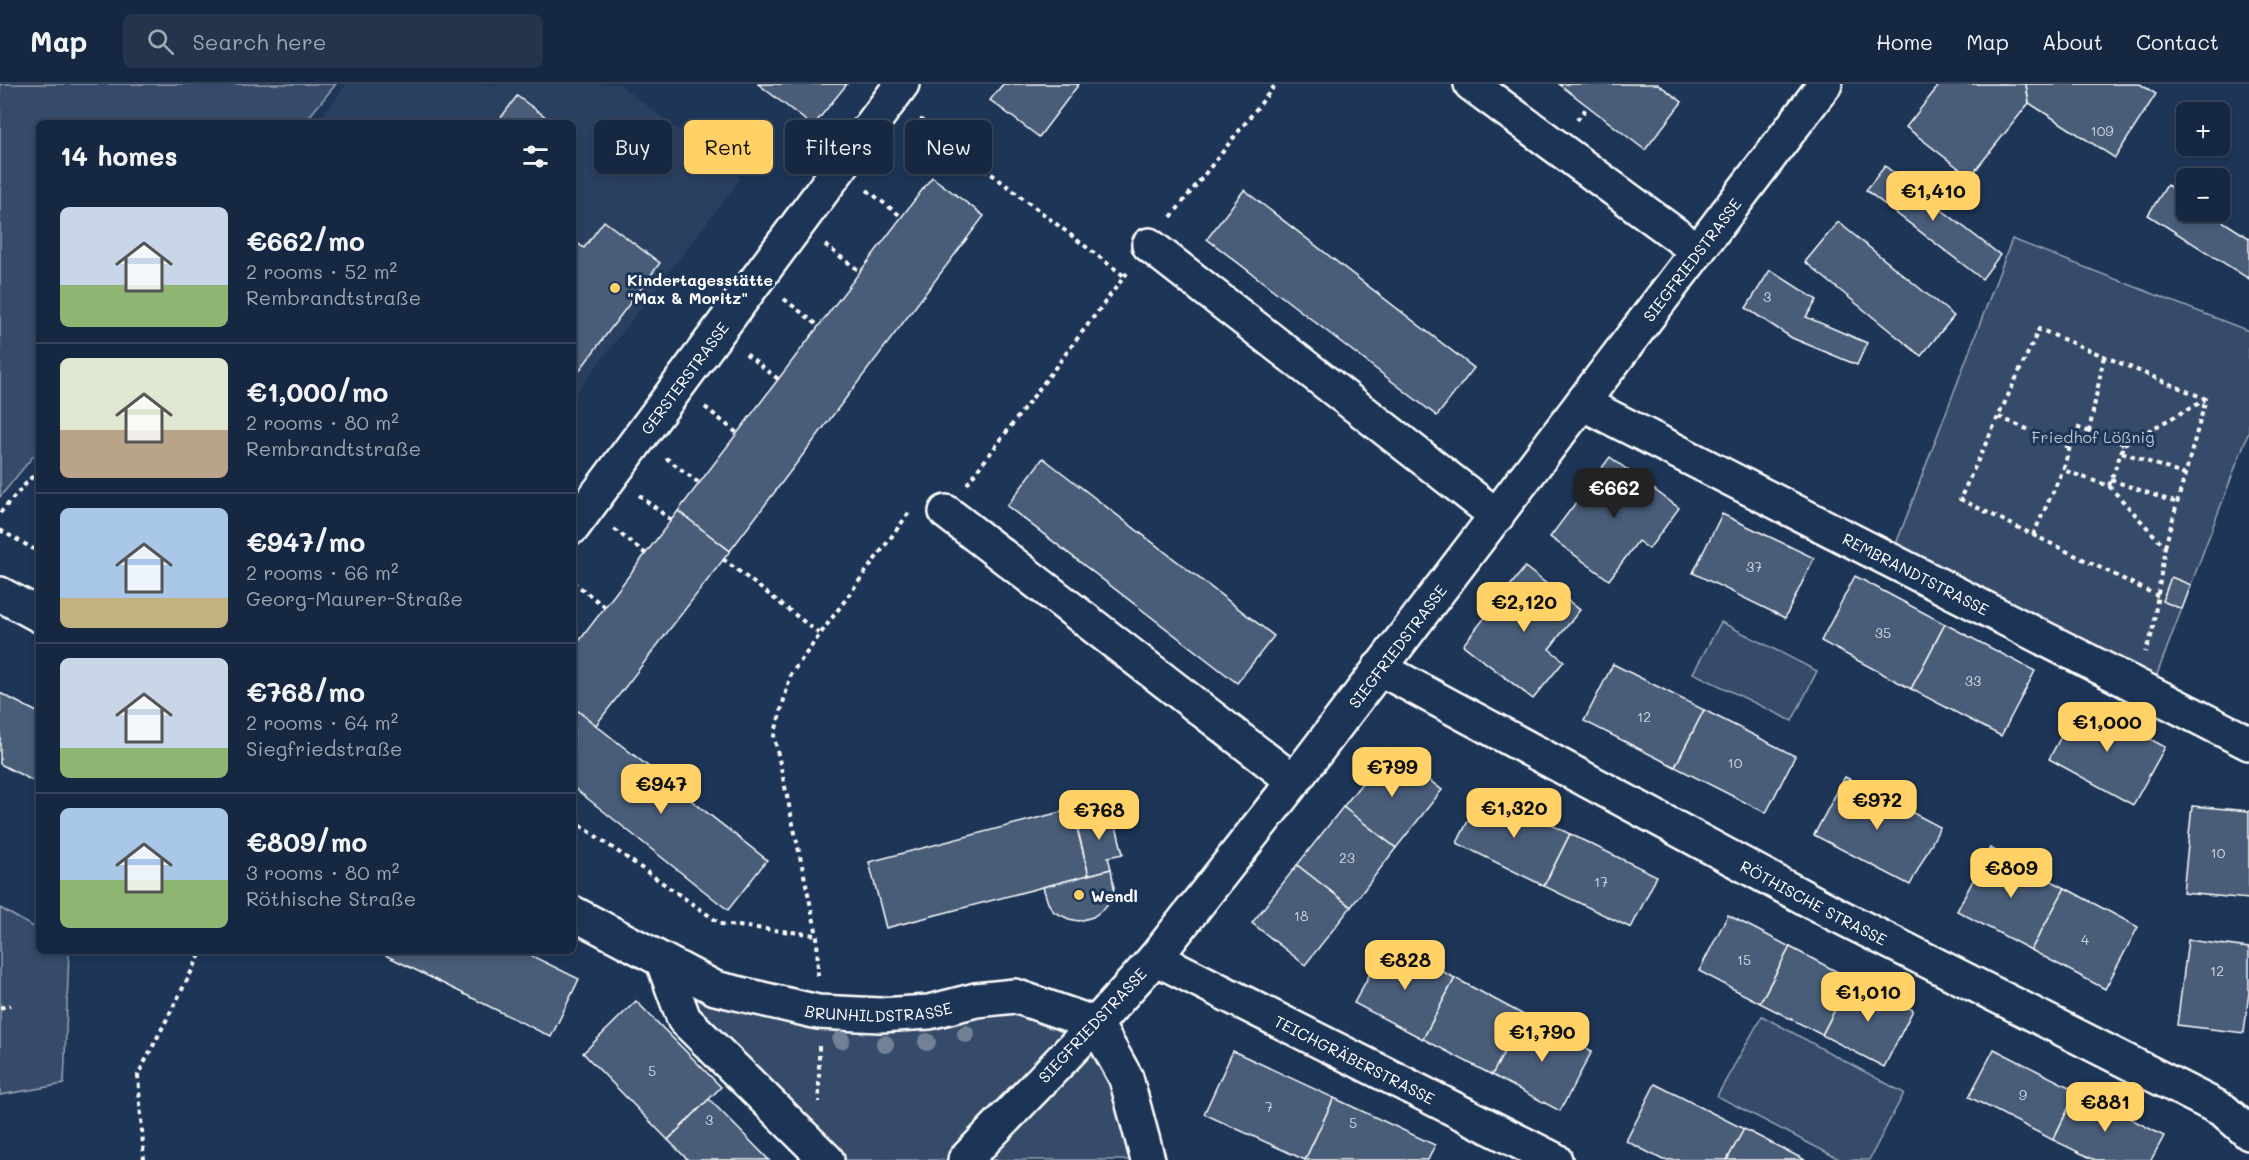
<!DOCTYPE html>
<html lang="en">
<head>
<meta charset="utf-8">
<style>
	body { margin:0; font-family:Mali,sans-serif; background:#23344c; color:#f1f3f6; height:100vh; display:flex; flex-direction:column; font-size:22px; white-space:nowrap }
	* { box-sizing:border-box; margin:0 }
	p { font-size:20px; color:#9ea6b1 }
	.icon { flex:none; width:33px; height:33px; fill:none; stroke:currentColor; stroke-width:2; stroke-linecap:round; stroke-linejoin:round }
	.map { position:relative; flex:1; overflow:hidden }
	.sheet { position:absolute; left:36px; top:36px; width:540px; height:834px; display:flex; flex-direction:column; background:#162841; border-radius:9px; box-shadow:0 3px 9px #0003,0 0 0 2px #35445a }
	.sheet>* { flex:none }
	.guide { position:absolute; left:594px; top:36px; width:570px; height:54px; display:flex; gap:12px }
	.buttons { position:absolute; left:2176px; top:18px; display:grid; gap:12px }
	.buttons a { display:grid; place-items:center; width:54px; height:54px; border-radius:9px; background:#162841; box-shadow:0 3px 9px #0003,0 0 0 2px #35445a; font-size:30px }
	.price { position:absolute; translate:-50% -51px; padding:0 14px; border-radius:12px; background:#ffd166; color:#111; font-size:20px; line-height:39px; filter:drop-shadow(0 2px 3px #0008) }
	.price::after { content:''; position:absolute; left:50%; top:36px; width:18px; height:14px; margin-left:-9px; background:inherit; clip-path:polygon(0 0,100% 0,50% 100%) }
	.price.selected { background:#222; color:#fff }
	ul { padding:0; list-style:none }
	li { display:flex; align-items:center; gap:18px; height:150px; padding:0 24px }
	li+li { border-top:2px solid #35445a }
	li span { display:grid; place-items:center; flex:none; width:168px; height:120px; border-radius:9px; color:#555 }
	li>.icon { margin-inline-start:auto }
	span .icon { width:72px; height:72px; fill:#fffc; stroke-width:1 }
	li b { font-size:26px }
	h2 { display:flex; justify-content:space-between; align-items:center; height:72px; padding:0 24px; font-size:26px }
	.chip { padding:0 21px; border-radius:9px; background:#162841; box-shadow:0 3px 9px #0003,0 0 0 2px #35445a; font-size:21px; line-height:54px }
	.chip.selected { background:#ffd166; color:#111 }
	header { display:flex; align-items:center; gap:36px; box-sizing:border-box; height:84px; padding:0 30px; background:#162841; border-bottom:2px solid #35445a }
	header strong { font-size:28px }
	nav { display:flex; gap:33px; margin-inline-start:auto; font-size:21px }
	.search { width:420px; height:54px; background:#23344c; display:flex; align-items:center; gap:15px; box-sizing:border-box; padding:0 21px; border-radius:9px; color:#9ea6b1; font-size:22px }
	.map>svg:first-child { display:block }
	.built { fill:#2a4161 }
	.green { fill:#364b69; stroke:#9aa5b4; stroke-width:1.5 }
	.building { fill:#4a5d79; stroke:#fff; stroke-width:1.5 }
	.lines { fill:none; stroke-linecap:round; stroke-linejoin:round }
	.minor-casing { stroke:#fff; stroke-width:38 }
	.major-casing { stroke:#fff; stroke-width:38 }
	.path { stroke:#fff; stroke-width:4; stroke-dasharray:4.5 4.5; stroke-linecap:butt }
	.minor { stroke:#1d3557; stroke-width:33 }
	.major { stroke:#1d3557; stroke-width:33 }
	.tree { fill:#738196 }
	.poi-dot { fill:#ffd166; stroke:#1d3557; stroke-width:2 }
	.labels { text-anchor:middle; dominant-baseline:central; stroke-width:6; stroke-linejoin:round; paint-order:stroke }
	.number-label { font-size:14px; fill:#d2d6de }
	.street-label { font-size:16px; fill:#fff; stroke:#1d3557 }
	.poi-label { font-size:16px; font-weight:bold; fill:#fff; stroke:#1d3557; text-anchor:start }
	.park-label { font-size:16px; fill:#b9c0ca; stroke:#1d3557 }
</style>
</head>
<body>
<header>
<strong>Map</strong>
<div class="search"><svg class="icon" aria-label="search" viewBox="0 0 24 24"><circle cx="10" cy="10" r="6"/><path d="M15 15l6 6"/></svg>Search here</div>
<nav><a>Home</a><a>Map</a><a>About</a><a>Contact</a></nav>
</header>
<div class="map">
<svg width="2249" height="1076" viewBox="0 0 2249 1076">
	<rect width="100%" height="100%" fill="#1d3557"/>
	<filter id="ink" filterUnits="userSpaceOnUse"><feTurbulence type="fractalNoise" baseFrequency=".0167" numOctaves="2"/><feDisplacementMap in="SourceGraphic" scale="12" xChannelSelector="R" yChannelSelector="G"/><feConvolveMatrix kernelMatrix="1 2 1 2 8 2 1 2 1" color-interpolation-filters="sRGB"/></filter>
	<g filter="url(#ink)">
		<path class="built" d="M347 0H619L741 94 573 313V39H317Z"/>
		<g class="green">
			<path d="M0 0H336L304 39H39V365L0 413Z"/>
			<path d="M2012 155 2249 247V347L2150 609 1890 476Z"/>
			<path d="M1721 538 1817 587 1792 637 1693 589Z"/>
			<path d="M0 824 39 846V867H69L64 1000 0 1011Z"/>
			<path d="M663 878 818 928 976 916 1096 940 1148 1076H827L684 935Z"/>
			<path d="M1762 932 1904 1009 1869 1076H1841L1717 1012Z"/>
		</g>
		<g class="building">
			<path d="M758 0H847L813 42Z"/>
			<path d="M1003 0H1079L1039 53 990 16Z"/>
			<path d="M1559 0H1658L1682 18 1645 66Z"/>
			<path d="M1940 0H2026L2029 19 1970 93 1906 43Z"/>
			<path d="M2026 0H2140L2156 10 2115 74 2029 19Z"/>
			<path d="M517 12 554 39H497Z"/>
			<path d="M1885 82 2000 171 1982 195 1866 106Z"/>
			<path d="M932 93 984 132 730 467 678 427Z"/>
			<path d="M2167 101 2187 114V128H2208L2249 154V195L2148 131Z"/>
			<path d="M1244 106 1474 284 1437 332 1207 155Z"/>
			<path d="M604 137 660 179 573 295V156L584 164Z"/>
			<path d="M1838 138 1954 232 1921 272 1805 178Z"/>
			<path d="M1770 186 1817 216 1806 233 1867 259 1857 281 1792 254 1746 224Z"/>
			<path d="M1610 373 1679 424 1649 465 1638 457 1609 496 1550 453Z"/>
			<path d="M1043 374 1274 552 1237 599 1007 422Z"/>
			<path d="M678 427 730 467 596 641 573 623V565Z"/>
			<path d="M1722 430 1814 474 1785 534 1693 489Z"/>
			<path d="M1525 483 1580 526 1549 565 1564 577 1533 615 1463 561Z"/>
			<path d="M1855 492 1945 540 1911 605 1821 557Z"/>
			<path d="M2171 493 2191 501 2182 525 2162 517Z"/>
			<path d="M1945 540 2035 587 2001 652 1911 605Z"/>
			<path d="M1613 580 1704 626 1675 683 1584 637Z"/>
			<path d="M0 609 39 629V700L0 680Z"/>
			<path d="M2080 617 2165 663 2133 721 2049 675Z"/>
			<path d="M574 624 767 776 728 826 573 703Z"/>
			<path d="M1704 626 1795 672 1766 729 1675 683Z"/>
			<path d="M1389 665 1442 706 1396 764 1343 723Z"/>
			<path d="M1845 693 1940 743 1910 801 1814 751Z"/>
			<path d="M1483 707 1570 750 1544 802 1457 759Z"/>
			<path d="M2192 722 2249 727V815L2183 809Z"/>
			<path d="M1343 723 1396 764 1351 823 1297 781Z"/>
			<path d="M1072 725 1089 791 886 844 869 778Z"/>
			<path d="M1112 726 1123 770 1108 773 1111 785 1089 791 1075 735Z"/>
			<path d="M1570 750 1657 792 1631 844 1544 802Z"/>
			<path d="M1990 764 2065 804 2031 866 1957 827Z"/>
			<path d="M1297 781 1351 823 1305 881 1252 839Z"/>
			<path d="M1111 785 1114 804 1112 814 1106 823 1093 833 1079 837 1069 835 1054 828 1048 819 1043 803Z"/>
			<path d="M2065 804 2138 843 2105 905 2031 866Z"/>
			<path d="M1728 831 1790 863 1760 919 1699 887Z"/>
			<path d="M2188 856 2249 864V908L2244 949 2177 941Z"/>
			<path d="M1387 859 1455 894 1423 955 1354 919Z"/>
			<path d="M1790 863 1851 895 1822 951 1760 919Z"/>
			<path d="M377 867H522L579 895 551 953Z"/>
			<path d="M1455 894 1524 931 1492 991 1423 955Z"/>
			<path d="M1851 895 1913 926 1884 983 1822 951Z"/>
			<path d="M636 917 721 1003 668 1056 583 969Z"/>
			<path d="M1524 931 1592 967 1560 1027 1492 991Z"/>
			<path d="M1994 965 2077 1007 2053 1056 1969 1013Z"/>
			<path d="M1233 967 1334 1014 1305 1076 1204 1030Z"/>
			<path d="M1655 1000 1744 1045 1727 1076H1663L1626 1057Z"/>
			<path d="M2077 1007 2164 1052 2151 1076H2095L2053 1056Z"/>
			<path d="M1334 1014 1435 1061 1428 1076H1305Z"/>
			<path d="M709 1015 769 1076H688L668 1056Z"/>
			<path d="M1744 1045 1805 1076H1727Z"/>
		</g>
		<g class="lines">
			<g class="minor-casing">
				<g id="minor">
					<path d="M1471 0 1698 167"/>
					<path d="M1149 161 1497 432"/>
					<path id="s1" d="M1582 319 2249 659"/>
					<path d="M946 428 1294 697"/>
					<path id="s2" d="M573 443 902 0"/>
					<path d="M0 510 39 531"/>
					<path id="s3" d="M1379 584 1835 830 2223 1026 2249 1049"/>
					<path id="s4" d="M573 829 715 904 818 928 880 931 929 928 976 916 1015 912 1096 940 965 1076"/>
					<path id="s5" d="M1155 874 1555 1076"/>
					<path d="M663 878 684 935 827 1076"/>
				</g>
			</g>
			<g class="major-casing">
				<g id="major">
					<path id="s6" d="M1148 1076 1126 994 1096 940 1155 874 1294 697 1825 0"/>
				</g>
			</g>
			<g class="path">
				<path d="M920 35 1124 192"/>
				<path d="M1577 36 1588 22"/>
				<path d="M867 106 902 133"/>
				<path d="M1171 133 1276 0"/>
				<path d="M825 161 861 188"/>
				<path d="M784 215 819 242"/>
				<path d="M746 270 778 295"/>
				<path d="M705 323 737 349"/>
				<path d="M1999 333 2069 363"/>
				<path d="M2089 348 2104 272"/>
				<path d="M2124 360 2205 316"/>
				<path d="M2122 368 2185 391"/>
				<path d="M666 374 699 399"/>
				<path d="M2111 396 2177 419"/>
				<path d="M967 400 1127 189"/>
				<path d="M2109 402 2124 360 2076 343 2063 386 2109 402 2165 463 2152 550 2145 568"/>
				<path d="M639 411 671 436"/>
				<path d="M0 429 39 385"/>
				<path d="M614 445 646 470"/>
				<path d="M0 446 39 468"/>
				<path d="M2033 451 2063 386"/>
				<path d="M723 475 820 550"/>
				<path d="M573 498 605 523"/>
				<path d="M2158 512 1960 415 2039 245 2206 315 2165 463"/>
				<path d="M573 736 721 840 817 851"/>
				<path d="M818 892 817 851 774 652 791 590 911 426"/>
				<path d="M0 924 10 921"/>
				<path d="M819 962V1018"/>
				<path d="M144 1076 138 991 202 867"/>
			</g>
			<use href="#minor" class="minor"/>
			<use href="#major" class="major"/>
		</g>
		<g class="tree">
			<circle cx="966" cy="950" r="9"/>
			<circle cx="841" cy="956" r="9"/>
			<circle cx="927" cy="958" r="9"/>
			<circle cx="885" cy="960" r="9"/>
		</g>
	</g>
	<g class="poi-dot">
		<circle cx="615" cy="204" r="6"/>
		<circle cx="1079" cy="811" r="6"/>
	</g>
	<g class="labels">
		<g class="number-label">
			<text x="2102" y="46">109</text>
			<text x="1767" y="212">3</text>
			<text x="1754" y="482">37</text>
			<text x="1883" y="548">35</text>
			<text x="1973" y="596">33</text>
			<text x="1644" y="632">12</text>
			<text x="1735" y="678">10</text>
			<text x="2218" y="768">10</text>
			<text x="1347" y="773">23</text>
			<text x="1601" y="797">17</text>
			<text x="1301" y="831">18</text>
			<text x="2085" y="855">4</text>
			<text x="1744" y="875">15</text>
			<text x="2217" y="886">12</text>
			<text x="652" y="986">5</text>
			<text x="2023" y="1010">9</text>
			<text x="1269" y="1022">7</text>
			<text x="709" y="1035">3</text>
			<text x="1353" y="1038">5</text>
		</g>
		<g class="street-label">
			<text stroke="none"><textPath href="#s6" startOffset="1116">SIEGFRIEDSTRASSE</textPath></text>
			<text stroke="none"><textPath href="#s2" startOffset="186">GERSTERSTRASSE</textPath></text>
			<text stroke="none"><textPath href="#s1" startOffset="375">REMBRANDTSTRASSE</textPath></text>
			<text stroke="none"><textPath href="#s6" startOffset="630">SIEGFRIEDSTRASSE</textPath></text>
			<text stroke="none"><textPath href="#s3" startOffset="494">RÖTHISCHE STRASSE</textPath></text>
			<text stroke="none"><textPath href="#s4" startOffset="327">BRUNHILDSTRASSE</textPath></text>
			<text transform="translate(1092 941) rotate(-47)">SIEGFRIEDSTRASSE</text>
			<text stroke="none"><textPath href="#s5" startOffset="224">TEICHGRÄBERSTRASSE</textPath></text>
		</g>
		<g class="poi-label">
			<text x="627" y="195">Kindertagesstätte<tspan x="627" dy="18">"Max &amp; Moritz"</tspan></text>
			<text x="1091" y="811">Wendl</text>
		</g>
		<g class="park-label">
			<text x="2093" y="352">Friedhof Lößnig</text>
		</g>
	</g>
</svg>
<div class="buttons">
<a>+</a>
<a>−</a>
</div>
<b class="price" style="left:1933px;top:138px">€1,410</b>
<b class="price selected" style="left:1614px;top:435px">€662</b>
<b class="price" style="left:1524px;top:549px">€2,120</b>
<b class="price" style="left:2107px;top:669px">€1,000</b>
<b class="price" style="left:1392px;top:714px">€799</b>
<b class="price" style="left:661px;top:731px">€947</b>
<b class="price" style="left:1877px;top:747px">€972</b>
<b class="price" style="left:1514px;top:755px">€1,320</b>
<b class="price" style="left:1099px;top:757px">€768</b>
<b class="price" style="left:2011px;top:815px">€809</b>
<b class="price" style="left:1405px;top:907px">€828</b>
<b class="price" style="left:1868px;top:939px">€1,010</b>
<b class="price" style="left:1542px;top:979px">€1,790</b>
<b class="price" style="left:2105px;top:1049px">€881</b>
<div class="guide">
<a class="chip">Buy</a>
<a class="chip selected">Rent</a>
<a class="chip">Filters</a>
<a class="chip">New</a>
</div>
<section class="sheet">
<h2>14 homes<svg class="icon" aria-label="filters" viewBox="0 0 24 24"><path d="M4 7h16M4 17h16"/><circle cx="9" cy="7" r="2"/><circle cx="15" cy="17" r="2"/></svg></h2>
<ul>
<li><span style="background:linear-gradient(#c9d6e8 65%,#8fb573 0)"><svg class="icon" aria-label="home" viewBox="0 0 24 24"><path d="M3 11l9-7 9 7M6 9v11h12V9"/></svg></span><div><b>€662/mo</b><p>2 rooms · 52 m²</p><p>Rembrandtstraße</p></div></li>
<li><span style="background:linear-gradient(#dfe7d0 60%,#b9a48a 0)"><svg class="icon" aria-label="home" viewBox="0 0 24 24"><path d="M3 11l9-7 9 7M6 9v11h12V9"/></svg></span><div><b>€1,000/mo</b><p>2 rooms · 80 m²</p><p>Rembrandtstraße</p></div></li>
<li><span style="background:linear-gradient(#a9c7e8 75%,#c2b280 0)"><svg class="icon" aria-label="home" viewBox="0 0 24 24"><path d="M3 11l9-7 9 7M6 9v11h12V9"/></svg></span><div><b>€947/mo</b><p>2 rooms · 66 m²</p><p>Georg-Maurer-Straße</p></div></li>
<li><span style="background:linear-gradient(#c9d6e8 75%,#8fb573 0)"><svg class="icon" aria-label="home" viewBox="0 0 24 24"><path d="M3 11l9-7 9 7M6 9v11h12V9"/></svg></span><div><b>€768/mo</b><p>2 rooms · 64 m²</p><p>Siegfriedstraße</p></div></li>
<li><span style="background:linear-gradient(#a9c7e8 60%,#8fb573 0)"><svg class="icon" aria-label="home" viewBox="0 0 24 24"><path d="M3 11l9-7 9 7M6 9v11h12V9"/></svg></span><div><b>€809/mo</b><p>3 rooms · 80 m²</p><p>Röthische Straße</p></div></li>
</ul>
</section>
</div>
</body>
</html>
